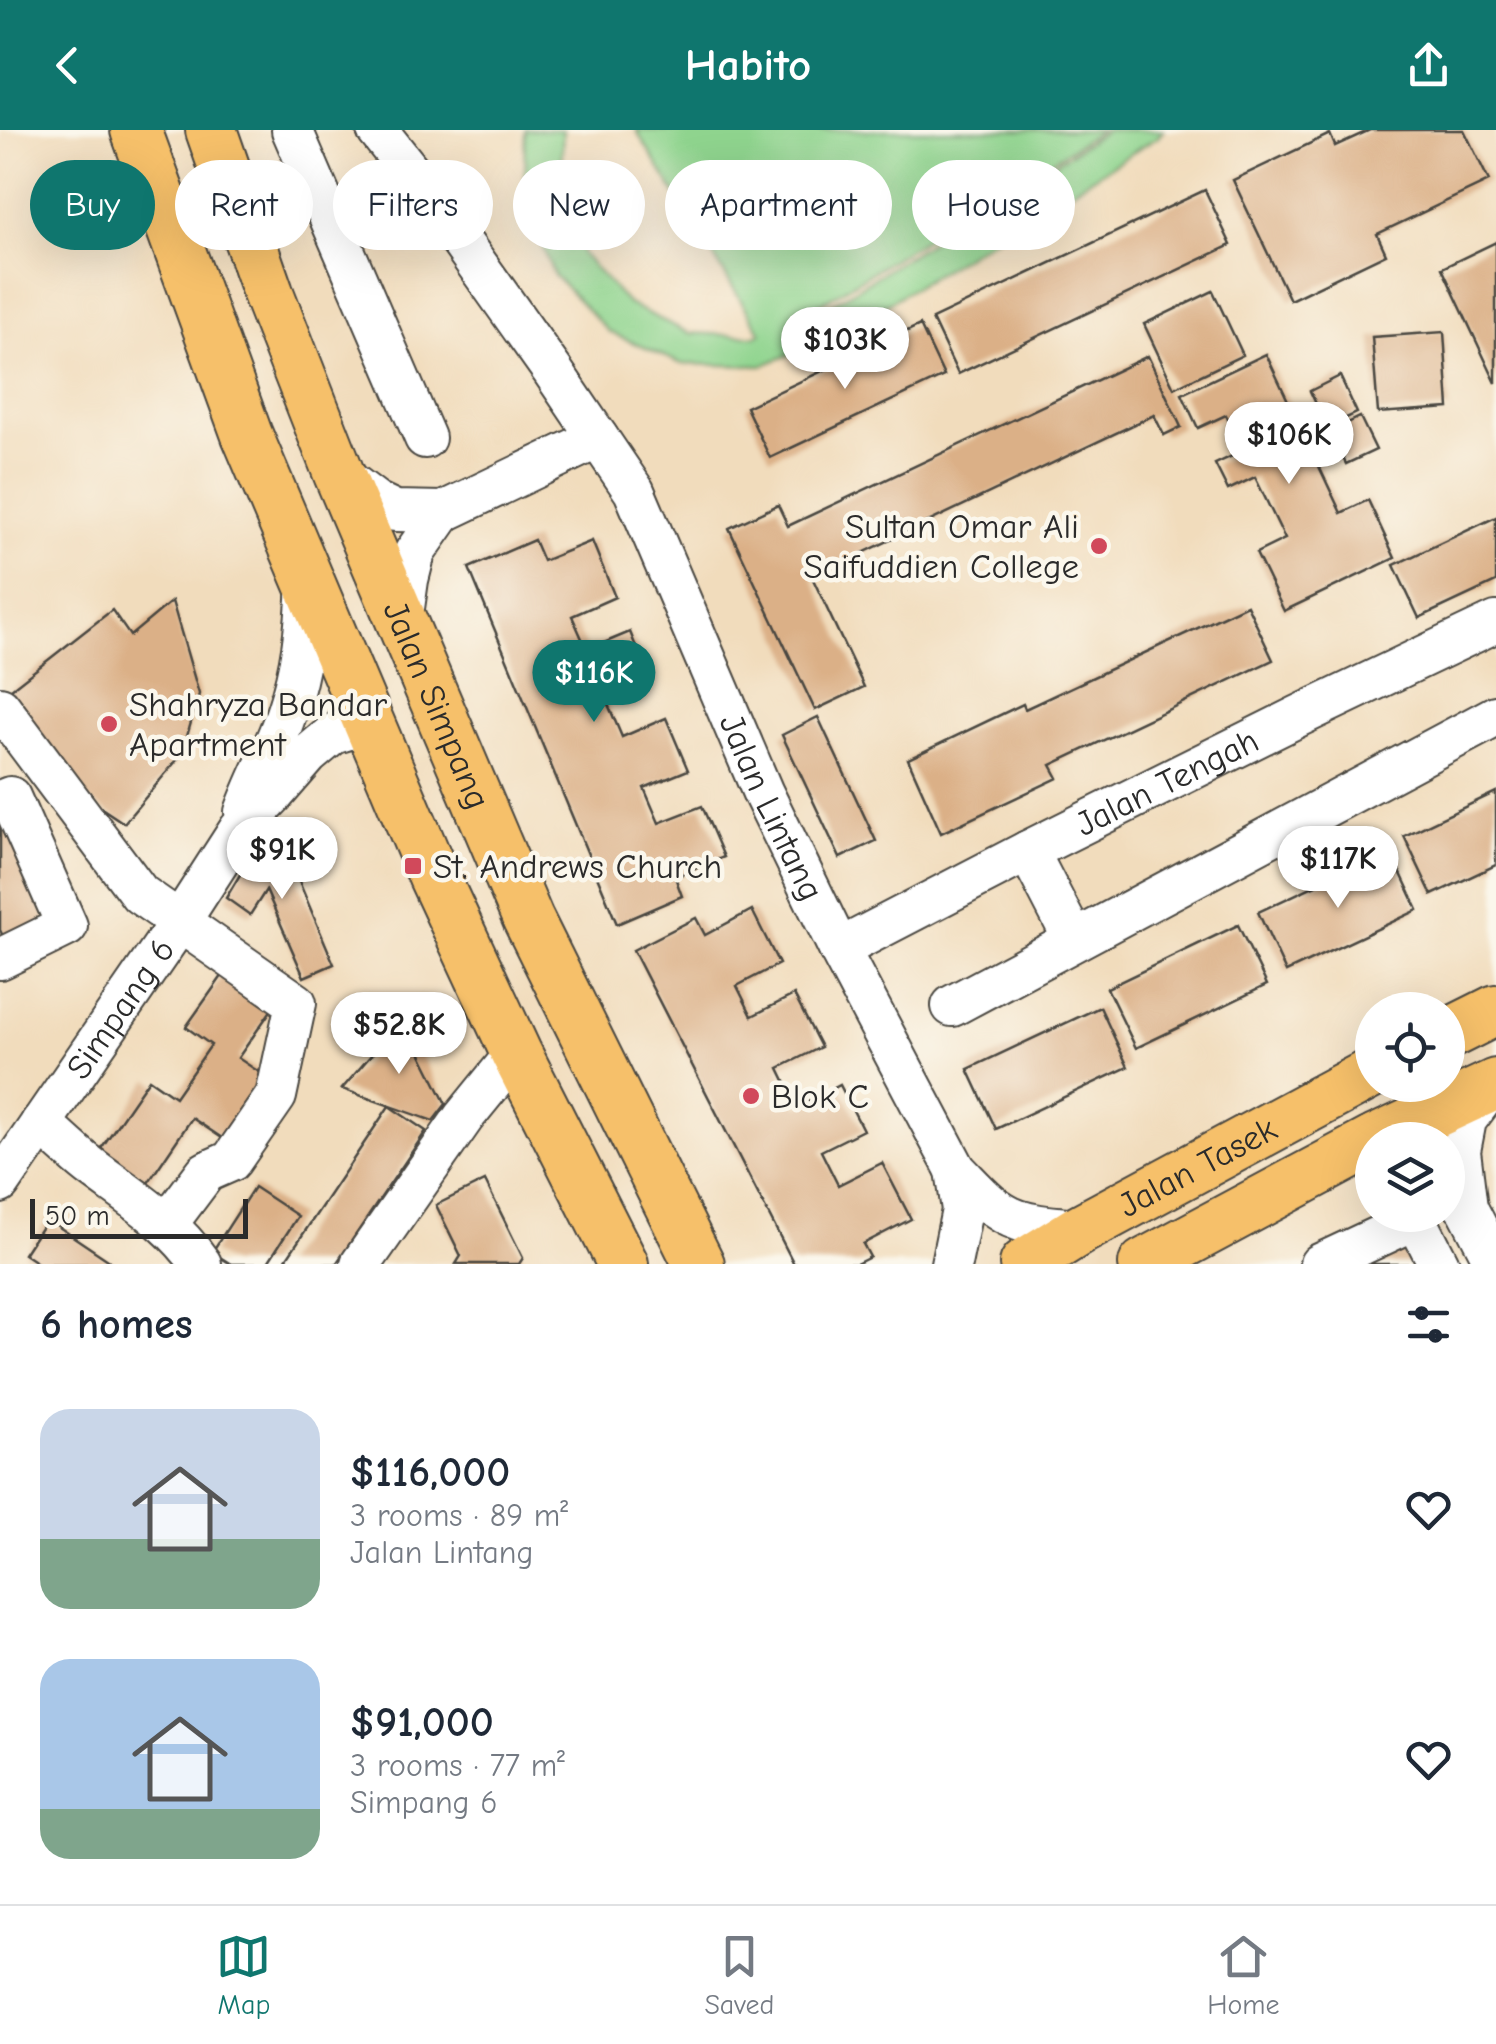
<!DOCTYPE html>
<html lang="en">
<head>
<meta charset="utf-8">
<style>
	body { margin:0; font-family:"Comic Neue",sans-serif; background:#f6f6f7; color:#1f2937; height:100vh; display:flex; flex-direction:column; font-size:38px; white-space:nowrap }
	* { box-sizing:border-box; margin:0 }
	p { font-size:32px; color:#747a83 }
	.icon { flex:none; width:55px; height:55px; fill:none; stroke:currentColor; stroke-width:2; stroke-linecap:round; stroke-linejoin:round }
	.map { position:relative; height:1134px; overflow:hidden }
	.drawer { display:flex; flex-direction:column; background:#fff; flex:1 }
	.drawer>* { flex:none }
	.guide { position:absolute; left:30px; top:30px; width:1438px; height:90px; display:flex; gap:20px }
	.tools { position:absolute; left:1355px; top:862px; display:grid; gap:20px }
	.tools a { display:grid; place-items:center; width:110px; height:110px; border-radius:50%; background:#fff; box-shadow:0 10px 40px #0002; font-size:50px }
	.scale { position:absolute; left:30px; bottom:25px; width:218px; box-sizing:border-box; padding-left:10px; border:5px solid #2b2b2b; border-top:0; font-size:28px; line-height:35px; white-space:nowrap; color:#2b2b2b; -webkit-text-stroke:8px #fbf7ec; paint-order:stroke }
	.price { position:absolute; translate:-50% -85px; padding:0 22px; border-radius:35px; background:#fff; color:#222; font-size:32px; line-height:65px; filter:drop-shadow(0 2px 5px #0008) }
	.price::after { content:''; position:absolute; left:50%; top:60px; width:30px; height:22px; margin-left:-15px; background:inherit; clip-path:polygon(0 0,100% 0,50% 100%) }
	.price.selected { background:#0f766e; color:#fff }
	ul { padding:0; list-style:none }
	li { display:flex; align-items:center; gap:30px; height:250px; padding:0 40px }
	li span { display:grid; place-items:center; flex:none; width:280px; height:200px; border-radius:30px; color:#555 }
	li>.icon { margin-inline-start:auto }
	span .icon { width:120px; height:120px; fill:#fffc; stroke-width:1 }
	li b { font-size:42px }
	h2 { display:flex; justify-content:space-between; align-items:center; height:120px; padding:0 40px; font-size:42px }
	.pill { padding:0 35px; border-radius:45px; background:#fff; box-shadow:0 10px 40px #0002; font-size:35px; line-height:90px }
	.pill.selected { background:#0f766e; color:#fff }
	header { display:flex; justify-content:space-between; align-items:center; height:130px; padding:0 40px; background:#0f766e; color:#fff; font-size:45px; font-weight:800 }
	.tab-bar { display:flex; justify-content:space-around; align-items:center; height:140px; border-top:2px solid #e0e1e3; background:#fff; font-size:28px; color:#747a83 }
	.tab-bar a { display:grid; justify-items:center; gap:5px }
	.tab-bar .selected { color:#0f766e }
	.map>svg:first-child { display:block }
	.green { fill:#8fd48e; stroke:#5d805c; stroke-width:2.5 }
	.building { fill:#dbb087 }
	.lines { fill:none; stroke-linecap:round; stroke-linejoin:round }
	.minor-casing { stroke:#494641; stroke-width:44 }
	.major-casing { stroke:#494641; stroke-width:54 }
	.minor { stroke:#fff; stroke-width:40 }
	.major { stroke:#f6c06b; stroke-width:50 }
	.poi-dot { fill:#d1495b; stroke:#fbf7ec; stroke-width:4 }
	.labels { text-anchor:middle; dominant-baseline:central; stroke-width:9; stroke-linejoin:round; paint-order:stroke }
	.poi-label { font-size:35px; fill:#2b2b2b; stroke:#fbf7ec; text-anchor:start }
	.street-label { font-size:35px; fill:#2b2b2b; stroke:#fbf7ec }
</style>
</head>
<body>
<header><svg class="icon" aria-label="back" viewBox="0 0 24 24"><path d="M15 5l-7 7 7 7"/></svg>Habito<svg class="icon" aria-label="share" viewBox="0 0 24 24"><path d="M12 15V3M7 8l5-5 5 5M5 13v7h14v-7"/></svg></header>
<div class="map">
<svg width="1496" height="1134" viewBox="0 0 1496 1134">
	<rect width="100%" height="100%" fill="#fbf7ec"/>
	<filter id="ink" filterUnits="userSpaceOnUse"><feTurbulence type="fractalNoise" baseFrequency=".01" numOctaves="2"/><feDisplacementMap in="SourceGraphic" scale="20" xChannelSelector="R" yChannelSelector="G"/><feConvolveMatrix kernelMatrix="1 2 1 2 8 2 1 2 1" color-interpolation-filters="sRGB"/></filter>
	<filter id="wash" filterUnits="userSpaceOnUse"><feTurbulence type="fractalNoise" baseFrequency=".0048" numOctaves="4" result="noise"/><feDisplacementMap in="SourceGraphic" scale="40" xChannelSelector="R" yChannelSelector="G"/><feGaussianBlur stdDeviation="2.25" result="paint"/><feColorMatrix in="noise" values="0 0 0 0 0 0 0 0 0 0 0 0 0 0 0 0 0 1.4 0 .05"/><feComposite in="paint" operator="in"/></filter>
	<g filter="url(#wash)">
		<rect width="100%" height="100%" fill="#f1dcbc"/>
		<path class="green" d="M525 0H563L560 63 583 125 628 174 689 203 755 206 761 203 636 0H1101L790 193 818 183 1107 0H1163L1158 7 835 206 761 236 682 234 609 202 554 145 524 71Z"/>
		<g id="blocks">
			<g class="building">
				<path d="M1370 0H1464L1489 51 1377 104 1386 124 1290 170 1233 50 1330 4 1335 16Z"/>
				<path d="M1205 60 1231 115 958 244 932 189Z"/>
				<path d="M1496 112V253L1442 138Z"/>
				<path d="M1213 161 1243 225 1174 258 1144 194Z"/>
				<path d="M920 195 944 246 770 328 746 277Z"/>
				<path d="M1444 202 1449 278 1378 283 1372 207Z"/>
				<path d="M1266 224 1341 383 1368 370 1395 428 1284 481 1256 423 1285 409 1255 347 1228 360 1215 334 1243 321 1226 285 1198 298 1182 264Z"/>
				<path d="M1148 226 1181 297 1164 305 1154 285 812 447 864 557 815 580 729 398 778 375 788 396Z"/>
				<path d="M1340 246 1357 283 1327 297 1310 261Z"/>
				<path d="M1360 287 1376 320 1346 334 1330 302Z"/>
				<path d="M1496 387V452L1419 488 1394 435Z"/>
				<path d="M534 410 543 431 592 411 615 467 572 486 587 520 630 502 651 554 607 572 622 607 666 588 688 640 644 658 659 693 702 676 724 727 675 747 682 766 617 794 469 438Z"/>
				<path d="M172 471 199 564 182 624 124 693 73 659 6 563 112 480 130 506Z"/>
				<path d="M1247 475 1273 530 1051 635 1058 648 941 703 908 629 1023 574 1025 579Z"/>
				<path d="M818 587 876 711 840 728 782 605Z"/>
				<path d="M1496 662V735L1432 765 1404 706Z"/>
				<path d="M8 695 51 796 7 815 0 800V698Z"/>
				<path d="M267 705 276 706 283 714 334 834 304 847 266 760 250 785 226 768 260 711Z"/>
				<path d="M1390 720 1418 780 1286 842 1258 782Z"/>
				<path d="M752 780 779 834 737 856 752 886 794 865 821 917 779 938 798 977 840 955 863 1000 821 1021 838 1055 882 1033 911 1089 863 1114 870 1127 856 1134H794L633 820 696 788 705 805Z"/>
				<path d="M1238 795 1267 855 1136 918 1107 858Z"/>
				<path d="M232 832 281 866 238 928 265 946 222 1008 192 988 148 1053 100 1020 149 949 175 967 211 915 186 897Z"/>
				<path d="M1100 877 1128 937 996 999 968 939Z"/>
				<path d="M403 888 446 974 433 991 342 959Z"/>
				<path d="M389 976 426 1001 336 1134H283Z"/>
				<path d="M485 1051 523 1128 519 1134H456L461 1126 436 1075Z"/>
				<path d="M254 1057 298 1086 267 1134H231L212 1122Z"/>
				<path d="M47 1089 114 1134H39L24 1124Z"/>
				<path d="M1409 1099 1427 1134H1334Z"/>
			</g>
		</g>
	</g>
	<g filter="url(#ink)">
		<use href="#blocks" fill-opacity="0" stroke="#494641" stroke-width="2.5"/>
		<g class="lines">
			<g class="minor-casing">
				<g id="minor">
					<path d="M292 0 425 308"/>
					<path id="s1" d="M377 0 420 54 552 240 634 361 763 663 839 819 956 1040C974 1058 993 1082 1018 1090 1038 1097 1060 1097 1081 1099"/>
					<path d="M339 344 376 372 395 381 443 382 598 308"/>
					<path d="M402 492 408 450 415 422 443 382"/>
					<path d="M0 577 140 764 296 873 276 966 231 1031 206 1042 167 1094"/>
					<path d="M0 671 10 667 67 796 0 829"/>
					<path d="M245 682C257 648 276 616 287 581 302 538 306 496 308 451"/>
					<path d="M1028 721 1074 810"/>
					<path id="s2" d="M839 819 1028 721 1299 586 1496 492"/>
					<path d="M952 876 1496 586"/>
					<path d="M41 993C59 1009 76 1026 95 1040 134 1069 173 1093 201 1134"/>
					<path id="s3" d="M0 1053 179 793 239 700 275 663 308 625 333 604 368 593"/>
					<path d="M1451 1061 1467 1078 1496 1134"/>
					<path d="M1467 1078 1460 1021 1466 990 1492 956"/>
					<path d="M361 1134 464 987 516 923"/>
					<path d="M951 1134 962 1080 956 1040"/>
					<path d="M1320 1134 1416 1089 1439 1134"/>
				</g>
			</g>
			<g class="major-casing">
				<g id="major">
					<path d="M136 0 247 305 434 747 516 923 623 1134"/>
					<path id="s4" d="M211 0 268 163 339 344 528 789 699 1134"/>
					<path d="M1448 904 1496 880"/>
					<path d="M1376 1010 1496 954"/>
					<path id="s5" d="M1025 1134 1081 1099 1372 943"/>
					<path d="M1144 1134 1372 1012"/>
				</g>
			</g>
			<use href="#minor" class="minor"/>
			<use href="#major" class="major"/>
		</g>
	</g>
	<g class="poi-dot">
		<circle cx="1099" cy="416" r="10"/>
		<circle cx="109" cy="594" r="10"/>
		<rect x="403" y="726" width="20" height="20" rx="5"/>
		<circle cx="751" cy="966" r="10"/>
	</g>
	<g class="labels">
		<g class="poi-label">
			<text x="1079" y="396" text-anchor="end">Sultan Omar Ali<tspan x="1079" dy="40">Saifuddien College</tspan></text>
			<text x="129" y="574">Shahryza Bandar<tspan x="129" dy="40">Apartment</tspan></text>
			<text x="433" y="736">St. Andrews Church</text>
			<text x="771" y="966">Blok C</text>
		</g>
		<g class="street-label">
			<text stroke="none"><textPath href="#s4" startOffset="618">Jalan Simpang</textPath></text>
			<text stroke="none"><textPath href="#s2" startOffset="368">Jalan Tengah</textPath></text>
			<text stroke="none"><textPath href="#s1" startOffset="788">Jalan Lintang</textPath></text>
			<text stroke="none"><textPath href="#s3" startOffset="212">Simpang 6</textPath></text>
			<text stroke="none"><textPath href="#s5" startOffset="198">Jalan Tasek</textPath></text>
		</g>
	</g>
</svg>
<div class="tools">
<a><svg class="icon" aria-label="locate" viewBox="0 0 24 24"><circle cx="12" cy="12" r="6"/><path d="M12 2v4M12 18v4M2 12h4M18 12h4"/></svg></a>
<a><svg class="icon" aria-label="layers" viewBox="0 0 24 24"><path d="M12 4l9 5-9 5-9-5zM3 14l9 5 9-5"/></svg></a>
</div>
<div class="scale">50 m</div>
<b class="price" style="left:845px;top:262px">$103K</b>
<b class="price" style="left:1289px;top:357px">$106K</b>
<b class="price selected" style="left:594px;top:595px">$116K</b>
<b class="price" style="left:282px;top:772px">$91K</b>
<b class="price" style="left:1338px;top:781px">$117K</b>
<b class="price" style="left:399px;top:947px">$52.8K</b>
<div class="guide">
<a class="pill selected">Buy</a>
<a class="pill">Rent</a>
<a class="pill">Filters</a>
<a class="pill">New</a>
<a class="pill">Apartment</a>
<a class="pill">House</a>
</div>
</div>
<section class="drawer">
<h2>6 homes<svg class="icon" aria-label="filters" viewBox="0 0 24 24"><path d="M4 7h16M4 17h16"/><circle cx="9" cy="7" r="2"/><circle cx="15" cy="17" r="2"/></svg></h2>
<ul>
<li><span style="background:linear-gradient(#c9d6e8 65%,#7fa58c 0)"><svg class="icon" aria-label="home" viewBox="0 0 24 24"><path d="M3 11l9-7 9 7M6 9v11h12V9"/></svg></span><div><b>$116,000</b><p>3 rooms · 89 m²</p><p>Jalan Lintang</p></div><svg class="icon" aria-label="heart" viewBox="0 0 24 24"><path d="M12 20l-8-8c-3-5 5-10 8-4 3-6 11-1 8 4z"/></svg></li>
<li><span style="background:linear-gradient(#a9c7e8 75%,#7fa58c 0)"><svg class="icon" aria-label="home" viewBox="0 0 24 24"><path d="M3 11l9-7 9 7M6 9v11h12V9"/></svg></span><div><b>$91,000</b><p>3 rooms · 77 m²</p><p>Simpang 6</p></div><svg class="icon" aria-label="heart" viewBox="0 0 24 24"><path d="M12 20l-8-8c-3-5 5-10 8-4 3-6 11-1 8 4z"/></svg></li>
</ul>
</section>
<nav class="tab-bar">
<a class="selected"><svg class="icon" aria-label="map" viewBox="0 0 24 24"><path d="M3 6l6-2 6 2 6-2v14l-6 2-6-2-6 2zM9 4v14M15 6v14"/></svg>Map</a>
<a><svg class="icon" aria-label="saved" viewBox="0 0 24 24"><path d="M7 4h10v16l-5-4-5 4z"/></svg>Saved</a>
<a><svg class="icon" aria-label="home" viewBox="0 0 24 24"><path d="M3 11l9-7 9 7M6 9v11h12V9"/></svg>Home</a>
</nav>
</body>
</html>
